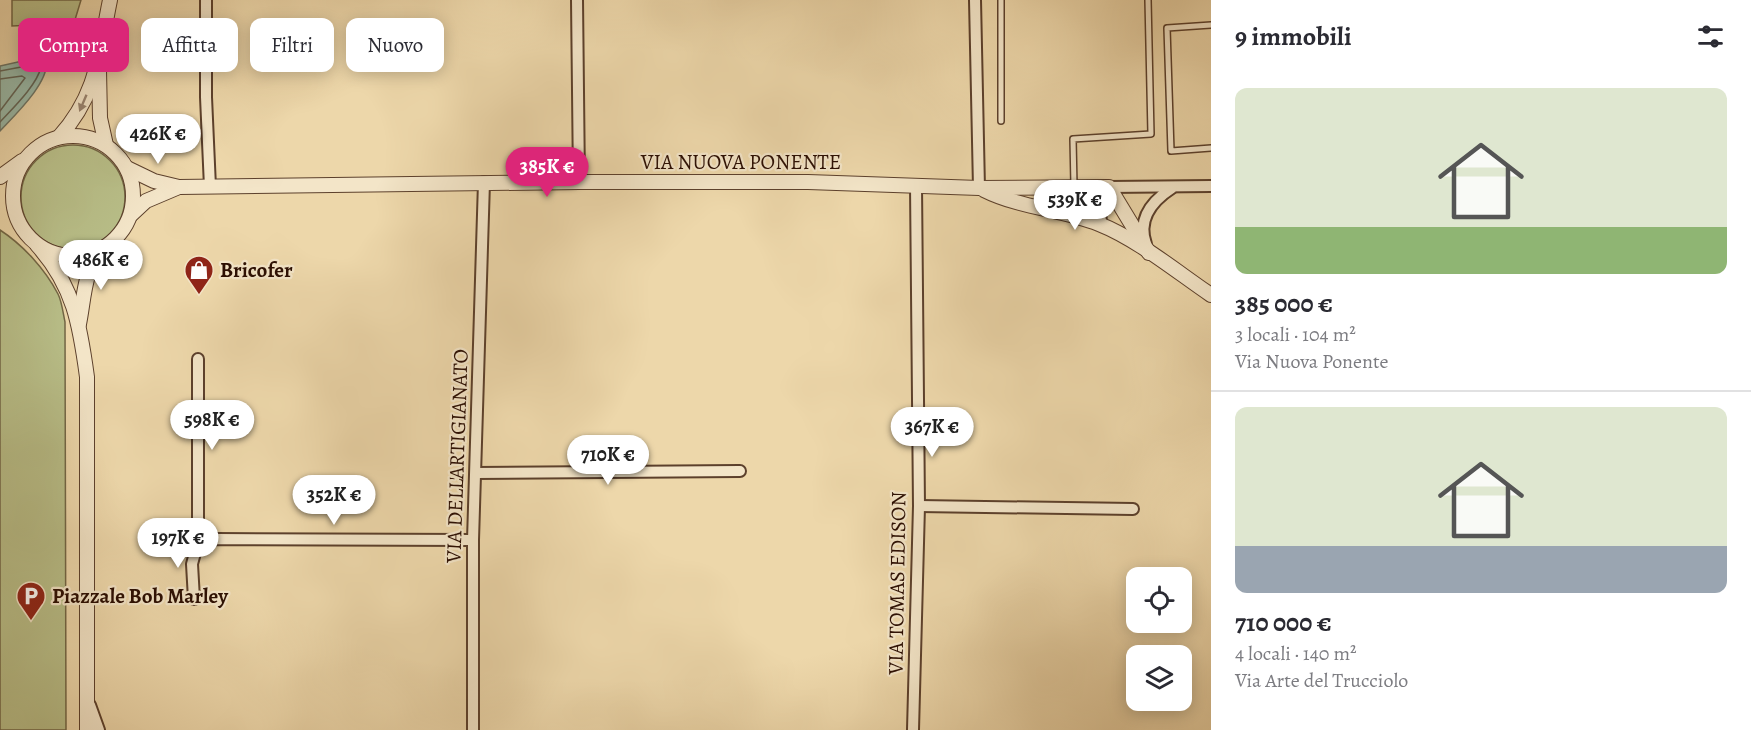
<!DOCTYPE html>
<html lang="it">
<head>
<meta charset="utf-8">
<style>
	body { margin:0; font-family:Alegreya,serif; background:#f7f7f7; color:#2b2b33; height:100vh; display:flex; flex-direction:column; font-size:22px; white-space:nowrap }
	* { box-sizing:border-box; margin:0 }
	p { font-size:20px; color:#7c7c81 }
	.icon { flex:none; width:33px; height:33px; fill:none; stroke:currentColor; stroke-width:2; stroke-linecap:round; stroke-linejoin:round }
	.map { position:relative; flex:1; overflow:hidden }
	.panel { display:flex; flex-direction:column; background:#fff; width:540px }
	.panel>* { flex:none }
	.banner { position:absolute; left:18px; top:18px; width:570px; height:54px; display:flex; gap:12px }
	.tools { position:absolute; left:1126px; top:567px; display:grid; gap:12px }
	.tools a { display:grid; place-items:center; width:66px; height:66px; border-radius:12px; background:#fff; box-shadow:0 3px 15px #0003; font-size:30px }
	.price { position:absolute; translate:-50% -51px; padding:0 14px; border-radius:21px; background:#fff; color:#222; font-size:20px; line-height:39px; filter:drop-shadow(0 2px 3px #0008) }
	.price::after { content:''; position:absolute; left:50%; top:36px; width:18px; height:14px; margin-left:-9px; background:inherit; clip-path:polygon(0 0,100% 0,50% 100%) }
	.price.on { background:#db2777; color:#fff }
	ul { padding:0; list-style:none }
	li { display:grid; align-content:center; gap:12px; height:318px; padding:0 24px }
	li+li { border-top:2px solid #e1e1e2 }
	li span { display:grid; place-items:center; height:186px; border-radius:12px; color:#555 }
	li>.icon { margin-inline-start:auto }
	span .icon { width:108px; height:108px; fill:#fffc; stroke-width:1 }
	li b { font-size:26px }
	h2 { display:flex; justify-content:space-between; align-items:center; height:72px; padding:0 24px; font-size:26px }
	.chip { padding:0 21px; border-radius:12px; background:#fff; box-shadow:0 3px 15px #0003; font-size:21px; line-height:54px }
	.chip.on { background:#db2777; color:#fff }
	main { display:flex; flex:1; min-height:0 }
	.map>svg:first-child { display:block }
	.green { fill:#b8be88; stroke:#726645; stroke-width:1.5 }
	.water { fill:#99baa9; stroke:#6d7566; stroke-width:1.5 }
	.lines { fill:none; stroke-linecap:round; stroke-linejoin:round }
	.shore { stroke:#626456; stroke-width:1.5 }
	.service-casing { stroke:#5c402c; stroke-width:8 }
	.minor-casing { stroke:#5c402c; stroke-width:14 }
	.tertiary-casing { stroke:#5c402c; stroke-width:16 }
	.service { stroke:#f3e5c8; stroke-width:5 }
	.minor { stroke:#f3e5c8; stroke-width:10 }
	.tertiary { stroke:#f3e5c8; stroke-width:14 }
	.oneway { fill:#99846f }
	.labels { text-anchor:middle; dominant-baseline:central; stroke-width:4.5; stroke-linejoin:round; paint-order:stroke }
	.street-label { font-size:21px; fill:#2b0e02; stroke:#f3e5c8 }
	.poi-label { font-size:21px; font-weight:bold; fill:#2b0e02; stroke:#f3e5c8; text-anchor:start }
</style>
</head>
<body>
<main>
<div class="map">
<svg width="1211" height="730" viewBox="0 0 1211 730">
	<rect width="100%" height="100%" fill="#edd7aa"/>
	<filter id="stains"><feTurbulence type="fractalNoise" baseFrequency=".00333" numOctaves="4"/><feColorMatrix values="0 0 0 0 .2 0 0 0 0 .09 0 0 0 0 .02 0 0 0 .5 -.17"/></filter>
	<radialGradient id="worn" r=".72"><stop offset=".6" stop-color="#630" stop-opacity="0"/><stop offset="1" stop-color="#630" stop-opacity=".3"/></radialGradient>
	<g class="green">
		<path d="M12 0H81L74 23 12 26Z"/>
		<circle cx="73" cy="197" r="52"/>
		<path d="M1061 196H1098L1094 209 1096 215 1060 204Z"/>
		<path d="M0 230C23 245 45 269 58 294 62 302 63 313 65 322L66 730H0Z"/>
	</g>
	<path class="water" d="M40 57 46 60C51 81 14 116 0 131V66Z"/>
	<g class="lines">
		<g class="shore">
			<path d="M0 71 37 64 41 67C37 85 13 108 0 122"/>
			<path d="M0 79 22 76 25 78 0 111"/>
		</g>
		<g class="service-casing">
			<g id="service">
				<path d="M1211 25 1167 28 1171 151 1211 148"/>
				<path d="M1001 121V0"/>
				<path d="M1074 186 1073 139 1151 134 1148 0"/>
			</g>
		</g>
		<g class="minor-casing">
			<g id="minor">
				<path d="M206 0V97L210 187"/>
				<path d="M577 0 579 182"/>
				<path d="M975 0 979 188"/>
				<path d="M1053 188 1057 210"/>
				<path d="M1101 225 1100 205 1109 187 1211 186"/>
				<path d="M1146 244C1137 219 1152 201 1172 188"/>
				<path d="M476 473 740 471"/>
				<path d="M919 506 1133 509"/>
				<path d="M198 542 216 539 473 540"/>
				<path d="M194 599 192 564 198 542V359"/>
				<path d="M90 705 99 730"/>
				<path d="M473 730V540L484 182"/>
				<path d="M913 730 919 506 916 185"/>
			</g>
		</g>
		<g class="tertiary-casing">
			<g id="tertiary">
				<path d="M99 70 100 118 106 145"/>
				<circle cx="73" cy="196" r="60"/>
				<path d="M59 137C98 94 99 53 110 0"/>
				<path d="M127 168 154 181 179 187 579 182H808L979 188 1109 187 1149 253"/>
				<path d="M0 177 22 161"/>
				<path d="M984 190C1020 208 1062 209 1099 224 1137 239 1177 272 1211 295"/>
				<path d="M131 215 146 201 179 187"/>
				<path d="M37 245C74 286 80 325 87 377V730"/>
				<path d="M79 324C84 300 84 268 102 250"/>
			</g>
		</g>
		<use href="#service" class="service"/>
		<use href="#minor" class="minor"/>
		<use href="#tertiary" class="tertiary"/>
	</g>
	<defs><path id="oneway-solid" d="M-6-.8H1V-3.2L6.5 0L1 3.2V.8H-6Z" transform="scale(1.5)"/></defs>
	<use class="oneway" href="#oneway-solid" transform="translate(83 103) rotate(113)"/>
	<defs>
		<g id="shop-pin" transform="scale(1.5)"><path d="M0 17L-7.5 6A9.5 9.5 0 1 1 7.5 6Z" fill="#8f2418" stroke="#f3e5c8"/><path d="M-5-2.5h2.3a2.7 3.5 0 0 1 5.4 0H5L5.5 6h-11ZM-1.5-2.5h3a1.5 2.3 0 0 0-3 0Z" fill="#fff"/></g>
		<g id="parking-pin" transform="scale(1.5)"><path d="M0 17L-7.5 6A9.5 9.5 0 1 1 7.5 6Z" fill="#8f2418" stroke="#f3e5c8"/><path d="M-3.5-5.5H1a3.5 3.5 0 0 1 0 7H-1V5.5H-3.5ZM-1-3.4V-.6H.8a1.4 1.4 0 0 0 0-2.8Z" fill="#fff"/></g>
	</defs>
	<g fill-rule="evenodd">
		<use href="#shop-pin" x="199" y="270"/>
		<use href="#parking-pin" x="31" y="596"/>
	</g>
	<g class="labels">
		<g class="street-label">
			<text x="741" y="162">VIA NUOVA PONENTE</text>
			<text transform="translate(457 456) rotate(-88)">VIA DELL'ARTIGIANATO</text>
			<text transform="translate(897 583) rotate(-89)">VIA TOMAS EDISON</text>
		</g>
		<g class="poi-label">
			<text x="220" y="270">Bricofer</text>
			<text x="52" y="596">Piazzale Bob Marley</text>
		</g>
	</g>
	<rect width="100%" height="100%" filter="url(#stains)"/>
	<rect width="100%" height="100%" fill="url(#worn)"/>
</svg>
<div class="tools">
<a><svg class="icon" aria-label="locate" viewBox="0 0 24 24"><circle cx="12" cy="12" r="6"/><path d="M12 2v4M12 18v4M2 12h4M18 12h4"/></svg></a>
<a><svg class="icon" aria-label="layers" viewBox="0 0 24 24"><path d="M12 4l9 5-9 5-9-5zM3 14l9 5 9-5"/></svg></a>
</div>
<b class="price" style="left:158px;top:165px">426K €</b>
<b class="price on" style="left:547px;top:198px">385K €</b>
<b class="price" style="left:1075px;top:231px">539K €</b>
<b class="price" style="left:101px;top:291px">486K €</b>
<b class="price" style="left:212px;top:451px">598K €</b>
<b class="price" style="left:932px;top:458px">367K €</b>
<b class="price" style="left:608px;top:486px">710K €</b>
<b class="price" style="left:334px;top:526px">352K €</b>
<b class="price" style="left:178px;top:569px">197K €</b>
<div class="banner">
<a class="chip on">Compra</a>
<a class="chip">Affitta</a>
<a class="chip">Filtri</a>
<a class="chip">Nuovo</a>
</div>
</div>
<section class="panel">
<h2>9 immobili<svg class="icon" aria-label="filters" viewBox="0 0 24 24"><path d="M4 7h16M4 17h16"/><circle cx="9" cy="7" r="2"/><circle cx="15" cy="17" r="2"/></svg></h2>
<ul>
<li><span style="background:linear-gradient(#dfe7d0 75%,#8fb573 0)"><svg class="icon" aria-label="home" viewBox="0 0 24 24"><path d="M3 11l9-7 9 7M6 9v11h12V9"/></svg></span><div><b>385 000 €</b><p>3 locali · 104 m²</p><p>Via Nuova Ponente</p></div></li>
<li><span style="background:linear-gradient(#dfe7d0 75%,#9aa5b1 0)"><svg class="icon" aria-label="home" viewBox="0 0 24 24"><path d="M3 11l9-7 9 7M6 9v11h12V9"/></svg></span><div><b>710 000 €</b><p>4 locali · 140 m²</p><p>Via Arte del Trucciolo</p></div></li>
</ul>
</section>
</main>
</body>
</html>
